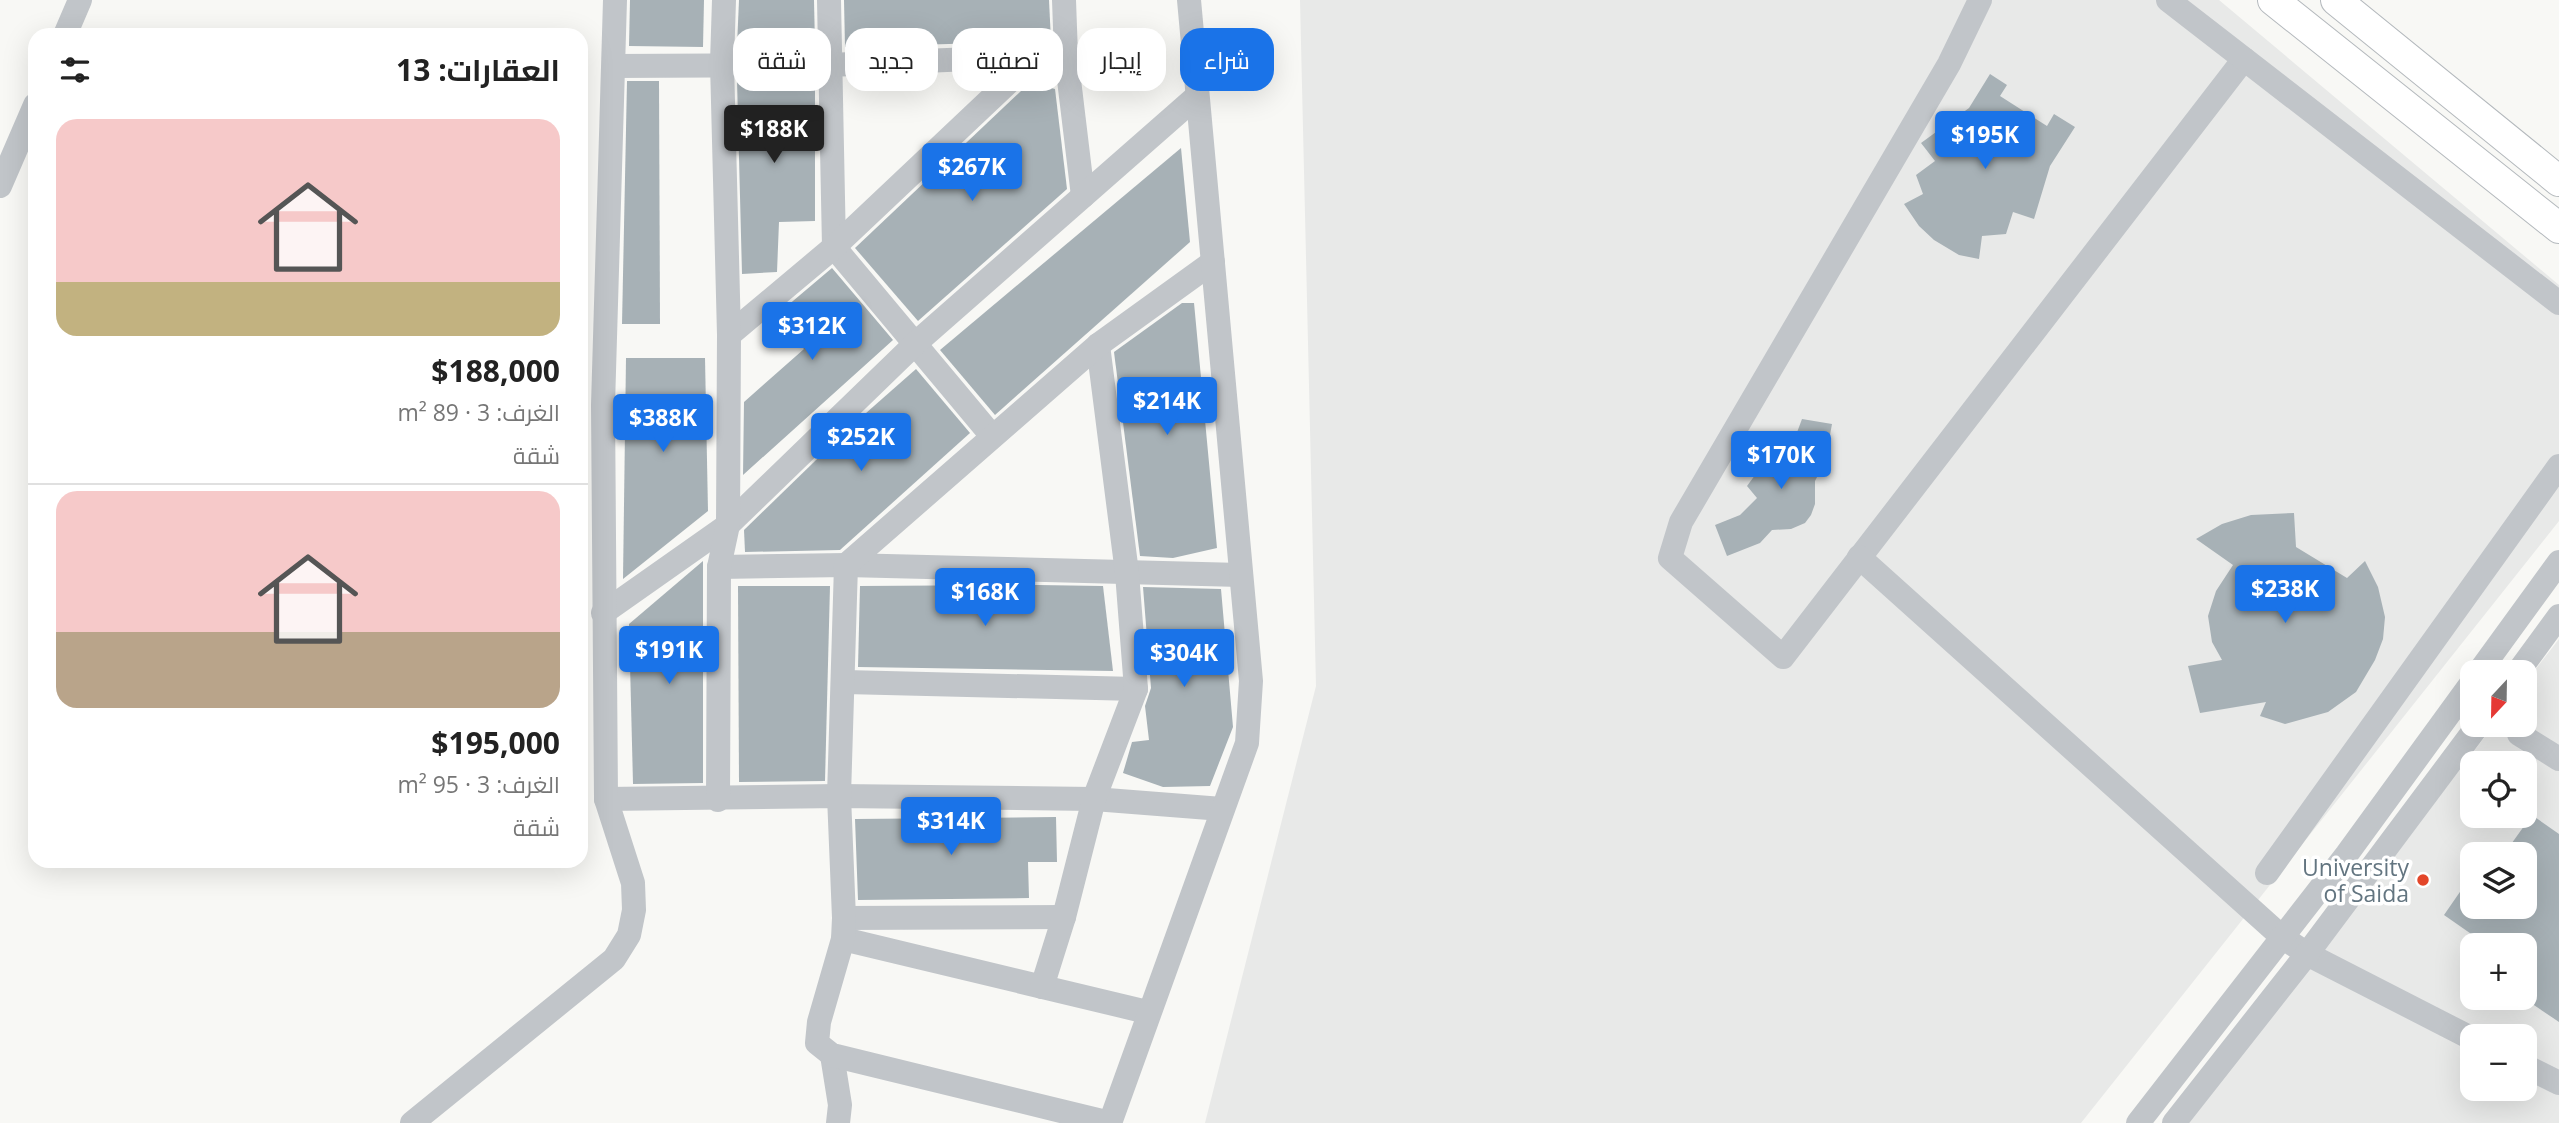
<!DOCTYPE html>
<html lang="ar">
<head>
<meta charset="utf-8">
<style>
	body { margin:0; font-family:"Open Sans",Cairo,sans-serif; background:#f6f6f6; color:#222; direction:rtl; height:100vh; display:flex; flex-direction:column; font-size:26px; white-space:nowrap }
	* { box-sizing:border-box; margin:0 }
	p { font-size:23px; color:#767676 }
	.icon { flex:none; width:38px; height:38px; fill:none; stroke:currentColor; stroke-width:2; stroke-linecap:round; stroke-linejoin:round }
	.map { position:relative; flex:1; overflow:hidden; direction:ltr }
	.sheet { position:absolute; left:28px; top:28px; width:560px; height:840px; display:flex; flex-direction:column; background:#fff; border-radius:21px; box-shadow:0 7px 28px #0002; direction:rtl }
	.sheet>* { flex:none }
	.hud { position:absolute; left:609px; top:28px; width:665px; height:63px; direction:rtl; display:flex; gap:14px }
	.needle { width:46px; rotate:202deg }
	.tools { position:absolute; left:2460px; top:660px; display:grid; gap:14px }
	.tools a { display:grid; place-items:center; width:77px; height:77px; border-radius:14px; background:#fff; box-shadow:0 7px 28px #0002; font-size:35px }
	.price { position:absolute; translate:-50% -60px; padding:0 16px; border-radius:7px; background:#1a73e8; color:#fff; font-size:23px; line-height:46px; filter:drop-shadow(0 2px 4px #0008) }
	.price::after { content:''; position:absolute; left:50%; top:42px; width:21px; height:16px; margin-left:-10px; background:inherit; clip-path:polygon(0 0,100% 0,50% 100%) }
	.price.selected { background:#222; color:#fff }
	ul { padding:0; list-style:none }
	li { display:grid; align-content:center; gap:14px; height:371px; padding:0 28px }
	li+li { border-top:2px solid #e0e0e0 }
	li span { display:grid; place-items:center; height:217px; border-radius:21px; color:#555 }
	li>.icon { margin-inline-start:auto }
	span .icon { width:126px; height:126px; fill:#fffc; stroke-width:1 }
	li b { font-size:30px }
	h2 { display:flex; justify-content:space-between; align-items:center; height:84px; padding:0 28px; font-size:30px }
	.pill { padding:0 24px; border-radius:21px; background:#fff; box-shadow:0 7px 28px #0002; font-size:24px; line-height:63px }
	.pill.selected { background:#1a73e8; color:#fff }
	.map>svg:first-child { display:block }
	.built { fill:#e8e9e8; fill-rule:evenodd }
	.building { fill:#a7b1b6 }
	.lines { fill:none; stroke-linecap:round; stroke-linejoin:round }
	.major-casing { stroke:#b4b9bd; stroke-width:32 }
	.minor { stroke:#c1c5c9; stroke-width:24 }
	.major { stroke:#fff; stroke-width:30 }
	.poi-dot { fill:#e34629; stroke:#fff; stroke-width:2.5 }
	.labels { text-anchor:middle; dominant-baseline:central; stroke-width:7; stroke-linejoin:round; paint-order:stroke }
	.poi-label { font-size:23px; fill:#637580; stroke:#fff; text-anchor:end }
</style>
</head>
<body>
<div class="map">
<svg width="2559" height="1123" viewBox="0 0 2559 1123">
	<rect width="100%" height="100%" fill="#f8f8f5"/>
	<g class="built">
		<path d="M1300 0H2219L2559 285V521L2081 1123H1205L1316 686Z"/>
		<path d="M2559 639V1123H2188L2494 725 2525 724V683ZM2473 763H2525V816H2473ZM2473 854H2525V906H2473ZM2473 945H2525V998H2473ZM2473 1036H2525V1088H2473Z"/>
	</g>
	<g class="building">
		<path d="M630 0H704L703 47 629 46Z"/>
		<path d="M739 0H814L815 46H737Z"/>
		<path d="M844 0H1049L1051 41 845 47Z"/>
		<path d="M1990 74 2007 85 2000 96 2047 126 2054 114 2075 127 2050 166 2034 219 2013 212 2006 234 1982 236 1979 259 1959 255 1934 240 1919 226 1904 204 1923 194 1916 175 1935 161 1921 143 1969 108Z"/>
		<path d="M737 80H815V221L779 222 777 272 742 274Z"/>
		<path d="M627 81H659L660 324H622Z"/>
		<path d="M1036 84 1055 89 1067 189 918 321 855 248 1021 91Z"/>
		<path d="M1181 148 1190 242 995 415 940 350Z"/>
		<path d="M832 268 893 340 743 475 744 402 804 349 774 317Z"/>
		<path d="M1182 303H1194L1217 548 1173 558 1140 556 1114 352Z"/>
		<path d="M626 358H705L708 511 623 579Z"/>
		<path d="M916 369 970 433 840 550 745 552 744 530 849 428Z"/>
		<path d="M1802 419 1832 424 1825 462 1815 481V504L1811 515 1805 523 1791 529 1772 530 1760 543 1727 556 1715 525 1740 515 1757 498 1747 486 1772 452 1786 462Z"/>
		<path d="M2294 513 2296 547 2347 578 2365 561 2378 587 2385 617 2383 639 2375 660 2356 692 2328 712 2285 724 2260 716 2266 702 2200 713 2188 666 2222 660 2212 642 2208 616 2216 591 2233 565 2196 539 2222 524 2251 515Z"/>
		<path d="M703 561V783L633 784 629 624Z"/>
		<path d="M1038 585 1103 586 1113 671 858 667 860 586Z"/>
		<path d="M738 586H830L825 781 739 782Z"/>
		<path d="M1143 587 1221 589 1233 727 1210 786 1163 787 1123 773 1132 742 1149 740 1145 706 1151 688Z"/>
		<path d="M2532 815 2559 834V1022L2525 999V945H2472L2477 938 2444 915 2473 873V906H2525V854H2504Z"/>
		<path d="M1056 817 1057 862H1028L1029 898 858 900 855 819Z"/>
	</g>
	<g class="lines">
		<g class="major-casing">
			<g id="major">
				<path d="M2273 0 2559 228"/>
				<path d="M2336 0 2559 181"/>
			</g>
		</g>
		<g class="minor">
			<path d="M829 0 834 247 992 436"/>
			<path d="M1064 0 1066 55 1083 196"/>
			<path d="M1980 0 1949 64 1681 522 1670 558 1783 657 2244 59"/>
			<path d="M2168 0 2559 303"/>
			<path d="M65 35 80 0"/>
			<path d="M614 66 829 65 1066 55"/>
			<path d="M0 186 35 105"/>
			<path d="M729 335 834 247 1013 78 1053 61"/>
			<path d="M1859 557 2281 936 2307 954 2473 1039"/>
			<path d="M719 567 846 565 1241 575"/>
			<path d="M603 613 728 525 917 342 1196 97"/>
			<path d="M2479 672 2559 562"/>
			<path d="M2518 672 2559 616"/>
			<path d="M845 682 1136 689"/>
			<path d="M2519 734 2559 759"/>
			<path d="M606 799 839 796 1094 799 1222 809"/>
			<path d="M718 800 719 567 728 525 729 335 722 63 724 0"/>
			<path d="M2267 873 2559 466"/>
			<path d="M844 918 1064 917"/>
			<path d="M843 939 1147 1012"/>
			<path d="M1042 987 1064 917 1094 799 1136 689 1127 573 1098 345"/>
			<path d="M832 1055 840 1105 838 1123"/>
			<path d="M2525 1066 2559 1083"/>
			<path d="M412 1123 614 959 629 935 634 910 633 883 606 799 603 405 615 0"/>
			<path d="M1110 1123 832 1055 817 1043 819 1022 843 939 844 918 839 796 846 565 1098 345 1213 262"/>
			<path d="M1110 1123 1247 743 1251 681 1189 0"/>
			<path d="M2138 1123 2347 854 2473 681"/>
			<path d="M2174 1123 2307 954 2479 724"/>
		</g>
		<use href="#major" class="major"/>
	</g>
	<circle class="poi-dot" cx="2423" cy="880" r="7"/>
	<g class="labels">
		<g class="poi-label">
			<text x="2409" y="867">University<tspan x="2409" dy="26">of Saida</tspan></text>
		</g>
	</g>
</svg>
<div class="tools">
<a><svg class="needle" viewBox="-14 -14 28 28"><path d="M0-13l5 13h-10z" fill="#e53935"/><path d="M0 13l5-13h-10z" fill="#767676"/></svg></a>
<a><svg class="icon" aria-label="locate" viewBox="0 0 24 24"><circle cx="12" cy="12" r="6"/><path d="M12 2v4M12 18v4M2 12h4M18 12h4"/></svg></a>
<a><svg class="icon" aria-label="layers" viewBox="0 0 24 24"><path d="M12 4l9 5-9 5-9-5zM3 14l9 5 9-5"/></svg></a>
<a>+</a>
<a>−</a>
</div>
<b class="price selected" style="left:774px;top:165px">$188K</b>
<b class="price" style="left:1985px;top:171px">$195K</b>
<b class="price" style="left:972px;top:203px">$267K</b>
<b class="price" style="left:812px;top:362px">$312K</b>
<b class="price" style="left:1167px;top:437px">$214K</b>
<b class="price" style="left:663px;top:454px">$388K</b>
<b class="price" style="left:861px;top:473px">$252K</b>
<b class="price" style="left:1781px;top:491px">$170K</b>
<b class="price" style="left:2285px;top:625px">$238K</b>
<b class="price" style="left:985px;top:628px">$168K</b>
<b class="price" style="left:669px;top:686px">$191K</b>
<b class="price" style="left:1184px;top:689px">$304K</b>
<b class="price" style="left:951px;top:857px">$314K</b>
<div class="hud">
<a class="pill selected">شراء</a>
<a class="pill">إيجار</a>
<a class="pill">تصفية</a>
<a class="pill">جديد</a>
<a class="pill">شقة</a>
</div>
<section class="sheet">
<h2>العقارات: 13<svg class="icon" aria-label="filters" viewBox="0 0 24 24"><path d="M4 7h16M4 17h16"/><circle cx="9" cy="7" r="2"/><circle cx="15" cy="17" r="2"/></svg></h2>
<ul>
<li><span style="background:linear-gradient(#f6c9c9 75%,#c2b280 0)"><svg class="icon" aria-label="home" viewBox="0 0 24 24"><path d="M3 11l9-7 9 7M6 9v11h12V9"/></svg></span><div><b>$188,000</b><p>الغرف: 3 · 89 m²</p><p>شقة</p></div></li>
<li><span style="background:linear-gradient(#f6c9c9 65%,#b9a48a 0)"><svg class="icon" aria-label="home" viewBox="0 0 24 24"><path d="M3 11l9-7 9 7M6 9v11h12V9"/></svg></span><div><b>$195,000</b><p>الغرف: 3 · 95 m²</p><p>شقة</p></div></li>
</ul>
</section>
</div>
</body>
</html>
